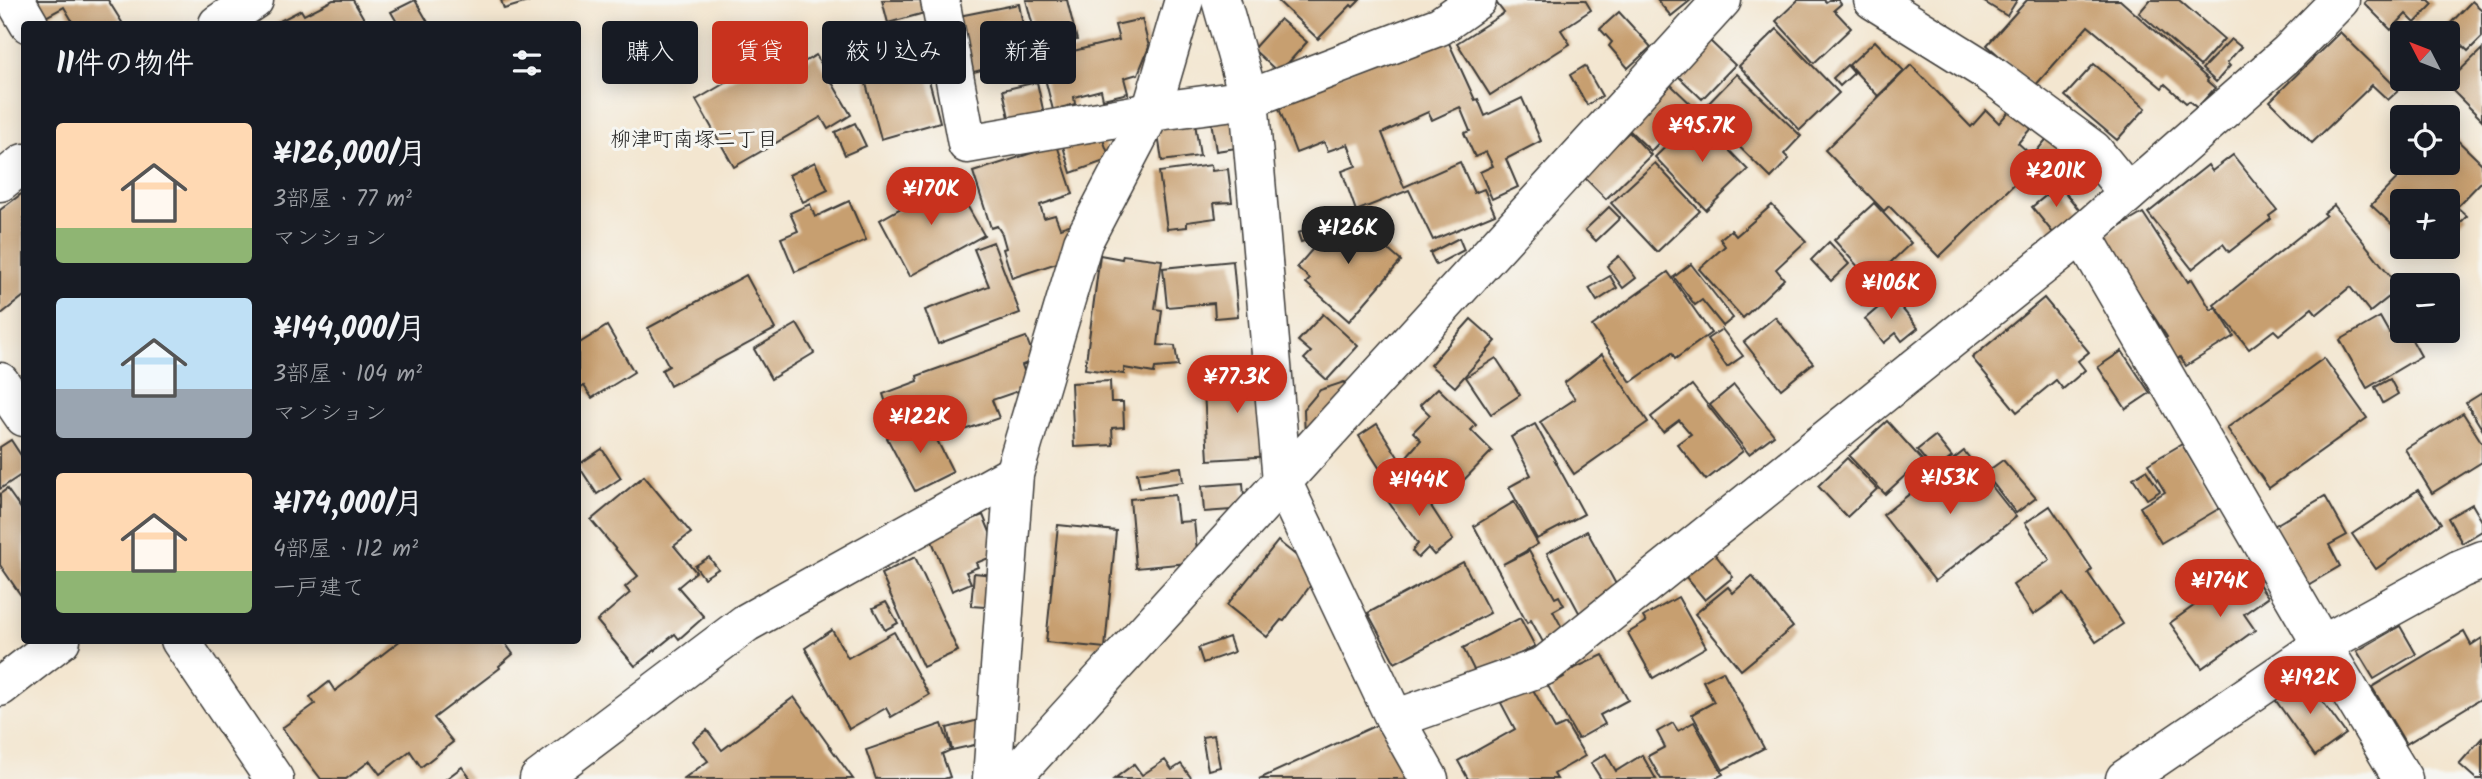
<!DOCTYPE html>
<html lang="ja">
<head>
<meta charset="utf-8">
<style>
	body { margin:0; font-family:Kalam,"Klee One",sans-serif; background:#242831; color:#f1f3f6; height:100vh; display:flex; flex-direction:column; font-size:26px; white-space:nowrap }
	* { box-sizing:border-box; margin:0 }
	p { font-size:23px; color:#9ea1a6 }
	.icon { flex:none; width:38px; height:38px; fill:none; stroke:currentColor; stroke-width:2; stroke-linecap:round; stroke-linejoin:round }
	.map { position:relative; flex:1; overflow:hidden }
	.side { position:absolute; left:21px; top:21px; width:560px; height:623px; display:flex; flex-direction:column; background:#171b24; border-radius:7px; box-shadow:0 4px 18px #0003 }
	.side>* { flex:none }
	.hud { position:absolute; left:602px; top:21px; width:665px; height:63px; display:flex; gap:14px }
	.needle { width:46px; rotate:312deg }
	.tools { position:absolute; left:2390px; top:21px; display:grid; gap:14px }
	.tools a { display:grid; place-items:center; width:70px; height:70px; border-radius:7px; background:#171b24; box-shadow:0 4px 18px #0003; font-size:35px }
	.price { position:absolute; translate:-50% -60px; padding:0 16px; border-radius:24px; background:#c8321e; color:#fff; font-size:23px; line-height:46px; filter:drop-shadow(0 2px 4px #0008) }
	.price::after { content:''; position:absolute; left:50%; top:42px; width:21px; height:16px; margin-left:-10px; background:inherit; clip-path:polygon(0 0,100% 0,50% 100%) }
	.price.active { background:#222; color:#fff }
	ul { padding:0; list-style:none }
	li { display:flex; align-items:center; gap:21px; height:175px; padding:0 35px }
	li span { display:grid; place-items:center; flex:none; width:196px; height:140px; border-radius:7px; color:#555 }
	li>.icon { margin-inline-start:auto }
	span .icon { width:84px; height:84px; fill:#fffc; stroke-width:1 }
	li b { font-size:30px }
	h2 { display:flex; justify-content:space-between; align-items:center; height:84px; padding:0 35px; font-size:30px }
	.pill { padding:0 24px; border-radius:7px; background:#171b24; box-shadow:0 4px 18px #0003; font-size:24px; line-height:63px }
	.pill.active { background:#c8321e; color:#fff }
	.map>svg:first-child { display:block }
	.building { fill:#c79f6f }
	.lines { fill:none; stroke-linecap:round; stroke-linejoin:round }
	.minor-casing { stroke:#3c3a37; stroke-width:41 }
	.minor { stroke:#fff; stroke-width:38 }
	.labels { text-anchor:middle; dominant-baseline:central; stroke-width:6; stroke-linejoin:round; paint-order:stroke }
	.neighbourhood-label { font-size:21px; fill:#1c1c1c; stroke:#f6f6f2 }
</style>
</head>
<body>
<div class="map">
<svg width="2482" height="779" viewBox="0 0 2482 779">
	<rect width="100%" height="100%" fill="#f6f6f2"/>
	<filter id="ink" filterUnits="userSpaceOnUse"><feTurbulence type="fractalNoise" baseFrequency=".0143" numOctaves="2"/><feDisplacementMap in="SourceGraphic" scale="14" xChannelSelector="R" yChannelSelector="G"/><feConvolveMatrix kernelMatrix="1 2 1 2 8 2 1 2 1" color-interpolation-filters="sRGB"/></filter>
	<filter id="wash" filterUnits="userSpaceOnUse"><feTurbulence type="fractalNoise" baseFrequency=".00686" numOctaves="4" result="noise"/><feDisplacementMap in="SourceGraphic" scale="28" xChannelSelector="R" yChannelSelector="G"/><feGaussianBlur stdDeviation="1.57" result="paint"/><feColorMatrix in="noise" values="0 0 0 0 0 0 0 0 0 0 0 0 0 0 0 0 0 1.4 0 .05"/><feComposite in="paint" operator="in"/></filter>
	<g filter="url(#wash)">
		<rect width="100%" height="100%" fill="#f3e6d0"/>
		<g id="blocks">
			<g class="building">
				<path d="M34 0H108L123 24H74L64 7 44 18Z"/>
				<path d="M333 0H353L367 24H274L301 10 304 15Z"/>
				<path d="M415 0 429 24H398L391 12Z"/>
				<path d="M501 0H531V1L504 9Z"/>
				<path d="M882 0H925L928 12 888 23Z"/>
				<path d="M1026 0H1067L1077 40 1039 49Z"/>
				<path d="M1277 0H1360L1353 7 1351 5 1318 39Z"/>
				<path d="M1497 0H1585L1591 10 1561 30 1570 44 1490 95 1457 43 1504 13 1495 1Z"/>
				<path d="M1657 0H1691L1671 16Z"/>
				<path d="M1798 0H1824L1826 2 1829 0H1838L1841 4 1834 10 1851 28 1814 63 1776 21Z"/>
				<path d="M1981 0H2017L2007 16Z"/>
				<path d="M2027 0H2120L2208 79 2207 81 2215 88 2197 108 2189 101 2186 103 2165 84 2162 88 2088 26 2034 87 1987 45Z"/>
				<path d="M2150 0H2179L2224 39 2200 66 2139 13Z"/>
				<path d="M2367 0H2429L2433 4 2415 23 2406 14 2391 30 2364 3Z"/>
				<path d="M2472 1 2482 10V37L2468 51 2445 29Z"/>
				<path d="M1019 4 1031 68 986 77 985 69 966 74 954 17Z"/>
				<path d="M1619 12 1651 47 1628 68 1609 46 1612 42 1600 29Z"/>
				<path d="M1142 19 1149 47 1138 74 1124 78 1128 93 1103 99 1101 90 1074 97 1075 104 1053 110 1040 59 1119 40 1115 25Z"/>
				<path d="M1280 19 1307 42 1279 73 1253 49Z"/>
				<path d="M915 27 940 122 881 139 855 43Z"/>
				<path d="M1777 29 1839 93 1800 130 1739 66Z"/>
				<path d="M1443 30 1475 100 1478 99 1485 116 1522 98 1541 141 1506 159 1518 187 1492 199 1480 172 1493 166 1486 152 1475 157 1464 133 1470 131 1460 107 1432 120 1428 112 1382 133 1404 187 1460 162 1474 193 1484 189 1495 214 1433 240 1409 190 1356 211 1342 171 1356 166 1348 144 1328 151 1324 142 1296 153 1277 103Z"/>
				<path d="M2340 32 2399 90 2388 100 2372 85 2312 143 2270 101Z"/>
				<path d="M2231 39 2241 47 2227 63 2230 66 2216 82 2202 69Z"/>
				<path d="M1710 41 1735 65 1702 99 1677 75Z"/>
				<path d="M1875 41 1904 71 1878 96 1849 65Z"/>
				<path d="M770 43 787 72 816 55 851 115 828 129 821 117 734 167 696 100 749 69 743 58Z"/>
				<path d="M2482 49V120L2446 84Z"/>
				<path d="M2094 64 2146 108 2117 140 2065 96Z"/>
				<path d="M1847 65 1854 73 1840 86 1833 78Z"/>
				<path d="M1911 65 1971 127 1986 110 1999 123 2011 109 2032 127 2018 143 2038 161 1939 257 1889 206 1884 211 1825 150Z"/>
				<path d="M1585 66 1602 96 1587 105 1570 75Z"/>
				<path d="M1737 74 1801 136 1784 154 1789 159 1771 178 1702 110Z"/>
				<path d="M1037 82 1044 114 1010 122 1003 90Z"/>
				<path d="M1671 85 1694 107 1651 151 1628 129Z"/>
				<path d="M2422 106 2434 117H2411Z"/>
				<path d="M1246 116 1250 146 1216 151 1211 121Z"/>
				<path d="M1697 117 1748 170 1706 210 1655 157Z"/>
				<path d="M855 123 866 146 845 155 835 132Z"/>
				<path d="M1195 123 1200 156 1162 161 1157 128Z"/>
				<path d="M1100 131 1110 159 1071 173 1062 143Z"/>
				<path d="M2448 131 2482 164V181L2457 207 2467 216 2453 230 2448 225V201H2403V235L2371 205 2412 163H2448Z"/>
				<path d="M1629 132 1651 155 1606 199 1583 176Z"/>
				<path d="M2049 136 2065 151 2051 167 2035 153Z"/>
				<path d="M1057 145 1073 194 1040 205 1044 218 1055 215 1060 228 1069 225 1076 248 1066 260 1012 278 1003 249 1006 248 1002 234 997 226 991 228 973 172Z"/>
				<path d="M2233 155 2277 210 2269 216 2271 219 2229 252 2223 244 2192 269 2148 213 2208 165 2212 171Z"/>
				<path d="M815 162 828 190 803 202 789 175Z"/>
				<path d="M1655 163 1700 211 1657 252 1611 203Z"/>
				<path d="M1211 165 1212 171 1228 169 1232 202 1214 203 1216 218 1187 222V227L1167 229 1159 172Z"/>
				<path d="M925 180 934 196 955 184 984 235 910 276 880 220 915 200 909 188Z"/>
				<path d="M2059 185 2080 211 2053 233 2032 207Z"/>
				<path d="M24 192V296L0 315V210Z"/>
				<path d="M849 201 866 240 795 272 781 238 798 231 790 213 810 204 815 217Z"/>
				<path d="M1874 203 1911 243 1871 281 1834 240Z"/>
				<path d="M1772 205 1806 241 1776 269 1784 279 1743 318 1699 269 1725 246 1720 239 1731 230 1736 236Z"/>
				<path d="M2334 205 2400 288 2370 312 2350 287 2317 314 2312 308 2279 335 2274 330 2249 349 2214 305 2326 215 2324 213Z"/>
				<path d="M1609 207 1620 218 1596 241 1585 230Z"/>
				<path d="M1345 212 1401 261 1349 321 1306 283 1310 279 1297 267Z"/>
				<path d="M2143 213 2188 282 2192 279 2211 310 2216 307 2234 336 2186 366 2180 357 2177 360 2164 339 2167 337 2105 241 2109 239 2106 235Z"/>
				<path d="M1316 228 1318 237 1301 242 1298 233Z"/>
				<path d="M1459 238 1464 250 1436 265 1430 253Z"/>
				<path d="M993 242 1020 313 938 344 925 310 989 286 974 249Z"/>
				<path d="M1829 242 1849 264 1831 281 1811 260Z"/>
				<path d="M1100 255 1122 259 1123 255 1162 260 1155 309 1162 310 1158 345 1175 346 1178 366 1155 368 1154 373 1124 368V374L1085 369Z"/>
				<path d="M1619 256 1636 278 1623 288 1607 266Z"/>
				<path d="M1233 261 1238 316 1215 318 1214 303 1167 307 1163 268Z"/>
				<path d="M1691 264 1733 318 1723 326 1702 300 1695 305 1674 277Z"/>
				<path d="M1668 272 1711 333 1675 359 1672 353 1631 382 1592 326Z"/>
				<path d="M746 275 775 329 670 386 662 370 669 366 648 328Z"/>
				<path d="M1610 276 1617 288 1597 301 1589 288Z"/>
				<path d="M1862 287 1871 297 1862 305 1853 294Z"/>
				<path d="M1892 296 1918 328 1902 341 1896 333 1884 343 1865 319Z"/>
				<path d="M2044 298 2089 352 2078 361 2085 370 2063 389 2056 380 2017 412 1972 358Z"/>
				<path d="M1323 314 1358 346 1327 380 1304 359 1311 352 1298 341Z"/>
				<path d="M1775 317 1813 363 1781 389 1744 342Z"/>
				<path d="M2380 317 2389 333 2403 325V331H2407L2421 356 2367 388 2340 340Z"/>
				<path d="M1471 319 1496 341 1455 387 1430 365Z"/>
				<path d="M797 324 814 353 771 379 754 349Z"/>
				<path d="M607 326 634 372 592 398 584 386 578 390V344Z"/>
				<path d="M1722 329 1743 356 1727 367 1707 339Z"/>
				<path d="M1026 337 1035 360 1022 365 1030 387 992 400 999 418 941 438 932 412 894 426 883 394 918 381 917 376Z"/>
				<path d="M2122 351 2150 393 2126 409 2098 367Z"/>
				<path d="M1602 354 1648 422 1574 474 1540 422 1575 399 1564 383Z"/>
				<path d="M1496 358 1520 395 1491 414 1466 377Z"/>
				<path d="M2324 358 2367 418 2269 488 2227 428Z"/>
				<path d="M1267 371 1272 456 1208 460 1203 374Z"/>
				<path d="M2390 379 2398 394 2383 403 2375 387Z"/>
				<path d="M1110 381 1111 402H1123L1124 427 1112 428 1113 445 1074 447 1071 383Z"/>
				<path d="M1344 382 1354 385 1305 441 1304 409 1320 390Z"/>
				<path d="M1692 385 1743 451 1706 480 1677 444 1691 434 1679 420 1663 432 1651 417Z"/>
				<path d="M1734 385 1774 435 1749 454 1710 405Z"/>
				<path d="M1438 388 1476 425 1471 430 1492 451 1458 486 1453 481 1443 492 1407 456 1421 440 1413 432 1430 415 1420 405Z"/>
				<path d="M2482 393V429L2466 403Z"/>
				<path d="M2463 413 2482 443V462L2432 493 2405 449Z"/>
				<path d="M926 418 953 472 915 491 887 438Z"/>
				<path d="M1887 421 1922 460 1885 494 1849 456Z"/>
				<path d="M1377 424 1398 457 1380 469 1359 436Z"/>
				<path d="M1535 424 1584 514 1537 539 1509 487 1531 475 1511 437Z"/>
				<path d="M1935 436 1952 457 1934 471 1917 450Z"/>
				<path d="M11 440 24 460V473L0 489V447Z"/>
				<path d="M2182 444 2220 508 2161 543 2140 507 2165 492 2148 464Z"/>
				<path d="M602 449 621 478 597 494 578 465Z"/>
				<path d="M1964 451 2016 517 1935 581 1883 515Z"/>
				<path d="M1847 458 1877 489 1847 517 1818 486Z"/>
				<path d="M2003 460 2036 498 2016 513 1985 473Z"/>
				<path d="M1181 467 1183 482 1140 488 1137 473Z"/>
				<path d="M2146 470 2160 491 2147 499 2133 478Z"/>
				<path d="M644 476 691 533 674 546 696 572 678 587 704 617 679 639 675 634 635 666 597 621 630 593 625 587 638 576 591 520Z"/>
				<path d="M1414 480 1453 540 1434 555 1428 548 1418 558 1412 551 1418 544 1383 494 1399 483 1403 488Z"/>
				<path d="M1243 483 1245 509 1204 512 1202 486Z"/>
				<path d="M7 489 24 513V596L22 597 0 565V494Z"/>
				<path d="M2418 490 2441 523 2376 569 2352 534Z"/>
				<path d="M1175 495 1178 522 1194 521 1198 562 1136 568 1130 499Z"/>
				<path d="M2325 496 2347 535 2329 545 2340 566 2306 586 2272 527Z"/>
				<path d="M1514 502 1538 544 1503 564 1529 551 1555 598 1559 596 1564 605 1553 611 1565 633 1544 644 1531 620 1527 623 1474 526Z"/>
				<path d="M2472 504 2482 521V531L2462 543 2448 518Z"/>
				<path d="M2050 506 2092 569 2088 573 2123 624 2096 642 2063 594 2033 615 2013 585 2050 560 2025 523Z"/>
				<path d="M983 515 999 554 976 563 978 567 966 572 971 583 952 591 930 536Z"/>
				<path d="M1058 525 1116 531 1105 648 1046 642Z"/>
				<path d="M1587 531 1618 588 1582 618 1547 553Z"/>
				<path d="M1278 541 1319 574 1284 621 1281 620 1267 637 1227 605Z"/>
				<path d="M1714 553 1733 577 1705 600 1685 576Z"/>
				<path d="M709 557 718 569 704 578 695 566Z"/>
				<path d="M915 557 958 651 923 667 881 574Z"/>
				<path d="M1463 562 1490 613 1395 663 1368 613Z"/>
				<path d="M2249 570 2268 597 2244 614 2255 630 2202 668 2170 623 2223 585 2225 587Z"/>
				<path d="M974 573 1003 576 1000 608 971 606Z"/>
				<path d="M1752 576 1793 627 1741 670 1695 614 1728 587 1733 593Z"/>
				<path d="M1678 597 1706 647 1653 678 1628 633 1646 622 1643 617Z"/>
				<path d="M886 602 898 623 885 630 873 608Z"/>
				<path d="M1520 618 1535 646 1477 676 1463 648Z"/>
				<path d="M2400 626 2416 654 2374 679 2357 651Z"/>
				<path d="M832 630 848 658 894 632 929 695 891 717 886 708 849 729 805 648Z"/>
				<path d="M2464 632 2471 645 2482 638V698L2406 744 2372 687Z"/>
				<path d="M1229 637 1234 652 1203 663 1198 648Z"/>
				<path d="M401 640H503L513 654 499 666 500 668 434 718 453 742 421 767 410 751 380 774 370 761 346 779H321L282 728 315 704 310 697 329 682 335 691Z"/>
				<path d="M1603 655 1628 700 1600 715 1605 724 1578 739 1548 686 1564 677 1562 674Z"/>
				<path d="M1723 671 1764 748 1723 770 1692 714 1714 702 1703 681Z"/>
				<path d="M2305 677 2346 734 2315 756 2274 698Z"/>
				<path d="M1531 686 1555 729 1566 724 1585 756 1554 774 1557 779H1468L1458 761 1515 729 1501 703Z"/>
				<path d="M794 697 853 779H683L708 761 693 741 707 730 722 750Z"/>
				<path d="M987 718 992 741 952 750 947 728Z"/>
				<path d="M1694 722 1723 774 1714 779H1661L1648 756 1665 747 1657 732 1673 723 1678 731Z"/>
				<path d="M1381 723 1407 779H1259Z"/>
				<path d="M942 724 951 750 942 754 950 777 944 779H876L866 750Z"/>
				<path d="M1214 735 1220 767 1208 770 1202 737Z"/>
				<path d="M2482 738V779H2476L2459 764Z"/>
				<path d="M1606 754 1616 771 1642 755 1656 779H1601L1591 763Z"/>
				<path d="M1165 760 1172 770 1181 764 1192 779H1114L1134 764 1142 775Z"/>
				<path d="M462 767 471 779H446Z"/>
			</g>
		</g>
	</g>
	<g filter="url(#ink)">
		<use href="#blocks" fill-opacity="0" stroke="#3c3a37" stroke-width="2"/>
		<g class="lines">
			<g class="minor-casing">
				<g id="minor">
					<path d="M15 0 29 24"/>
					<path d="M940 0 967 144 1151 112 1249 99 1440 26 1477 0"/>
					<path d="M1221 0 1249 99 1282 481 1395 719 1429 779"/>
					<path d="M1873 0 1985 70 2093 150 2128 193"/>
					<path d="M218 24 254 0"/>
					<path d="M0 182 24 163"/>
					<path d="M2082 234 2322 645 2403 779"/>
					<path d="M0 382 24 417"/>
					<path d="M180 640 274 779"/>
					<path d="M0 687 61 640"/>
					<path d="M1395 719 1544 666 2082 234 2288 53 2340 0"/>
					<path d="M539 779 746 623 1014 474"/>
					<path d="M992 779 1014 474 1083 242 1151 112 1184 0"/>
					<path d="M1011 779 1722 0"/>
					<path d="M2125 779 2322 645 2460 569 2482 560"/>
				</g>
			</g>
			<use href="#minor" class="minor"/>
		</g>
	</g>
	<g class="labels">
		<g class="neighbourhood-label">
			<text x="694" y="140">柳津町南塚二丁目</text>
		</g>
	</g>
</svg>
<div class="tools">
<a><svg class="needle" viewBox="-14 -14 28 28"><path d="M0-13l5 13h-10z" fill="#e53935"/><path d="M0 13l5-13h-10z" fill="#9ea1a6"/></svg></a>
<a><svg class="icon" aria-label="locate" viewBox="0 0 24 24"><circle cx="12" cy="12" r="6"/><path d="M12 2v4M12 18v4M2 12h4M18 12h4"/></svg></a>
<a>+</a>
<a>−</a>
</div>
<b class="price" style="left:1702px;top:164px">¥95.7K</b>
<b class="price" style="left:2056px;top:209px">¥201K</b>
<b class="price" style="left:931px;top:227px">¥170K</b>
<b class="price active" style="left:1348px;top:266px">¥126K</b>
<b class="price" style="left:1891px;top:321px">¥106K</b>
<b class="price" style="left:1237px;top:415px">¥77.3K</b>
<b class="price" style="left:920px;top:455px">¥122K</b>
<b class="price" style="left:1950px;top:516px">¥153K</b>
<b class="price" style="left:1419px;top:518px">¥144K</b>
<b class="price" style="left:2220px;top:619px">¥174K</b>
<b class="price" style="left:2310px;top:716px">¥192K</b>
<div class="hud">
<a class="pill">購入</a>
<a class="pill active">賃貸</a>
<a class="pill">絞り込み</a>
<a class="pill">新着</a>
</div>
<section class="side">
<h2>11件の物件<svg class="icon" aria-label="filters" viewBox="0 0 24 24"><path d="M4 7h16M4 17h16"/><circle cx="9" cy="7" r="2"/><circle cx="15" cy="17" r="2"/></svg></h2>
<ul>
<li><span style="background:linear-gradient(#ffd9b3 75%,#8fb573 0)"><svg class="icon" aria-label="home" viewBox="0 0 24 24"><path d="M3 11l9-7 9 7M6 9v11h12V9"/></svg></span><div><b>¥126,000/月</b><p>3部屋 · 77 m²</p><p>マンション</p></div></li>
<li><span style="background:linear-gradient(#bfe0f5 65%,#9aa5b1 0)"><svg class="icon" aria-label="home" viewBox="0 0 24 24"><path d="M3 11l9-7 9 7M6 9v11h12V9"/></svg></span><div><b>¥144,000/月</b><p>3部屋 · 104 m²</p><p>マンション</p></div></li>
<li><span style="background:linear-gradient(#ffd9b3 70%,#8fb573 0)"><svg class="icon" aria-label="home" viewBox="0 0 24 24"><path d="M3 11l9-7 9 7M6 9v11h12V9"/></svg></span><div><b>¥174,000/月</b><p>4部屋 · 112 m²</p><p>一戸建て</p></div></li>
</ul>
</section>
</div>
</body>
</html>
